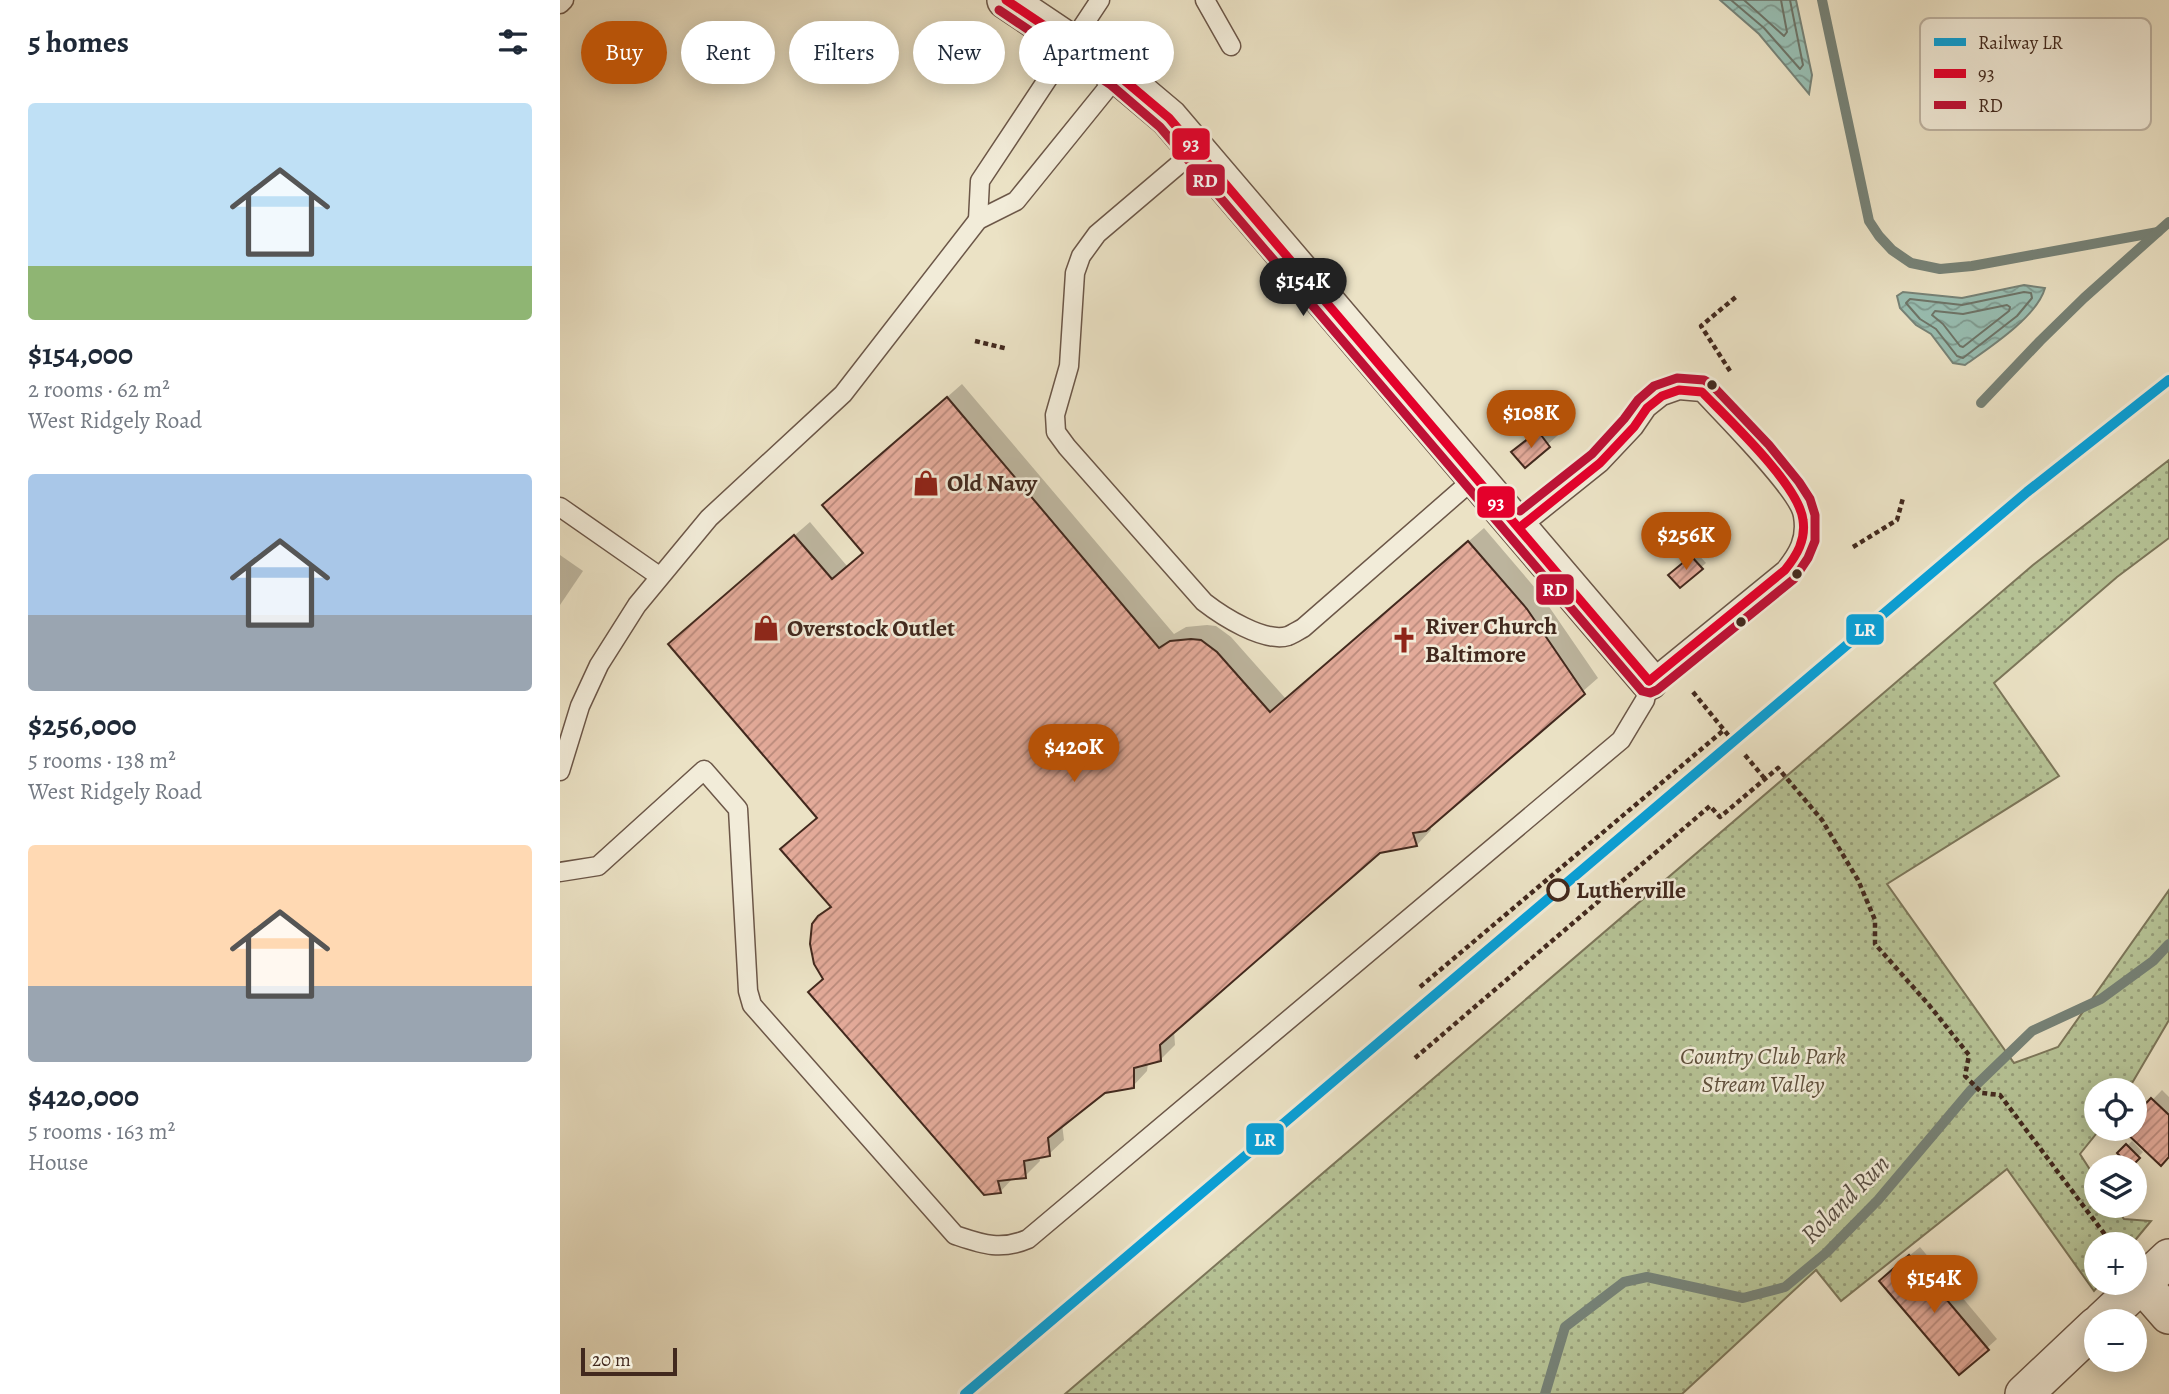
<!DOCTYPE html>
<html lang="en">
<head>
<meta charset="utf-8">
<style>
	body { margin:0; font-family:Alegreya,serif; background:#f2f2f3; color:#1f2937; height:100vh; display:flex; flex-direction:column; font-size:26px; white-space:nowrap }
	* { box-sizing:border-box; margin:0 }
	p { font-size:23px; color:#747a83 }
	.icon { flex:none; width:38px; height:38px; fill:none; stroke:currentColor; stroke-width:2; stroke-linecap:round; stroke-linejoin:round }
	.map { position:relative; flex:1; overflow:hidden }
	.sheet { display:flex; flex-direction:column; background:#fff; width:560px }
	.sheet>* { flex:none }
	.top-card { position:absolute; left:21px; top:21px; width:665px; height:63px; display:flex; gap:14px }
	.buttons { position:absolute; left:1524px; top:1078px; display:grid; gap:14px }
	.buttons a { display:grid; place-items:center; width:63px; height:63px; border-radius:50%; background:#fff; box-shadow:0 4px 18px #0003; font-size:35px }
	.scale { position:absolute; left:21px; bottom:18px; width:96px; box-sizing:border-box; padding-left:7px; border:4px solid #42291e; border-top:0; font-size:19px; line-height:24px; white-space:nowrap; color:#42291e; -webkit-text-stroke:5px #f2ecd9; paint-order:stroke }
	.price { position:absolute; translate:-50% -60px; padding:0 16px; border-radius:24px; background:#b45309; color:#fff; font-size:23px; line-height:46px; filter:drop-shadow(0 2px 4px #0008) }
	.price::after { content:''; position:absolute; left:50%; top:42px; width:21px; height:16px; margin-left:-10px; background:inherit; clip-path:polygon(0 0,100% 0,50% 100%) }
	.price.selected { background:#222; color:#fff }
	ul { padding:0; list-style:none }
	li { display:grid; align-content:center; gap:14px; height:371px; padding:0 28px }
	li span { display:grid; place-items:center; height:217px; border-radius:7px; color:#555 }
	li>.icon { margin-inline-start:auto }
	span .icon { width:126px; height:126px; fill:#fffc; stroke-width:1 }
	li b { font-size:30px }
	h2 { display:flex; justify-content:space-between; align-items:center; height:84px; padding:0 28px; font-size:30px }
	.chip { padding:0 24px; border-radius:32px; background:#fff; box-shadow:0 4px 18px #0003; font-size:24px; line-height:63px }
	.chip.selected { background:#b45309; color:#fff }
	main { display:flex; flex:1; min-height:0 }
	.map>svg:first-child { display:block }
	.grass { fill:url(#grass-dots); stroke:#7c765a; stroke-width:2 }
	.water { fill:url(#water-waves); stroke:#768277; stroke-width:2 }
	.shadow { fill:#0003 }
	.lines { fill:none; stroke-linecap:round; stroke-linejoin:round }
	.shore { stroke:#6d7468; stroke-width:2 }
	.stream { stroke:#768277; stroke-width:10 }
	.building { fill:url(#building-hatch); stroke:#42291e; stroke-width:2 }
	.lane-casing { stroke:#6c5748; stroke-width:21 }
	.street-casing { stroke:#6c5748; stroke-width:40 }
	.path { stroke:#42291e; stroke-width:4.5; stroke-dasharray:5 3.5; stroke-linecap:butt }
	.lane { stroke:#f2ecd9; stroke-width:18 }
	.street { stroke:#f2ecd9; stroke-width:37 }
	.bus-1-casing { stroke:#f2ecd9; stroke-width:14 }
	.bus-2-casing { stroke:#f2ecd9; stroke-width:14 }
	.bus-1 { stroke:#e4002b; stroke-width:9 }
	.bus-2 { stroke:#be1136; stroke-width:9 }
	.rail-1-casing { stroke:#f2ecd9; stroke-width:16 }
	.rail-1 { stroke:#07a1da; stroke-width:10 }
	.bus-dot { fill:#42291e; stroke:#f2ecd9; stroke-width:2.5 }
	.stop-dot { fill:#f2ecd9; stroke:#42291e; stroke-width:3.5 }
	.labels { text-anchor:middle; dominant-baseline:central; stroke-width:5; stroke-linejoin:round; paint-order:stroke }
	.poi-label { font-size:24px; font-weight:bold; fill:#42291e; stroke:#f2ecd9; text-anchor:start }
	.stop-label { font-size:24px; font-weight:bold; fill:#42291e; stroke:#f2ecd9; text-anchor:start }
	.park-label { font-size:24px; font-style:italic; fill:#5f503c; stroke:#f2ecd9 }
	.water-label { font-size:26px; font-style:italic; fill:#584e43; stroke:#f2ecd9 }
	.key { fill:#f2ecd9; stroke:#bdb2a1; stroke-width:2 }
	.key-label { font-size:19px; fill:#42291e }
	.line-badge { stroke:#f2ecd9; stroke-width:2.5 }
	.badge-label { font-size:19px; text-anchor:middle; font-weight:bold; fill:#fff }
</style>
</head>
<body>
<main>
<section class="sheet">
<h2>5 homes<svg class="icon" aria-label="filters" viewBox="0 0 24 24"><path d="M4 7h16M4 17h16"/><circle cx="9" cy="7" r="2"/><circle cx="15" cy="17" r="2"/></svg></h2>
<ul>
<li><span style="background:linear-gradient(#bfe0f5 75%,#8fb573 0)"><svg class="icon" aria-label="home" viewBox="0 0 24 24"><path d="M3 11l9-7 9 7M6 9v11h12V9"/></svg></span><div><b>$154,000</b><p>2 rooms · 62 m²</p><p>West Ridgely Road</p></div></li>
<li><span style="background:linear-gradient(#a9c7e8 65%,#9aa5b1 0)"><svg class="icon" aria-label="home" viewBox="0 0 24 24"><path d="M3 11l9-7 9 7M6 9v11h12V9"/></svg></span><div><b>$256,000</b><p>5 rooms · 138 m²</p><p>West Ridgely Road</p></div></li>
<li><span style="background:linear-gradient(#ffd9b3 65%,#9aa5b1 0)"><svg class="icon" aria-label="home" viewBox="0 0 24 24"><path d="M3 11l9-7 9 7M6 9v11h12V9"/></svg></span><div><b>$420,000</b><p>5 rooms · 163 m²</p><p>House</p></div></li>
</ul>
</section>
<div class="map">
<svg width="1609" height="1394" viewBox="0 0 1609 1394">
	<defs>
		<pattern id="grass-dots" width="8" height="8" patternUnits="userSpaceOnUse" patternTransform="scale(1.75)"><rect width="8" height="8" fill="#b6c396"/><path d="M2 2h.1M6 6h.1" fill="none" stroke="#969e7a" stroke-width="1.8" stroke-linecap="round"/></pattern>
		<pattern id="water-waves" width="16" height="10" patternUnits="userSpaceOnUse" patternTransform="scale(1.75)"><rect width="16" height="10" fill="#98beb2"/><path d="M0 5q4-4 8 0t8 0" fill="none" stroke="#7e9a90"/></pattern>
		<pattern id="building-hatch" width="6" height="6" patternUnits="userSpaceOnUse" patternTransform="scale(1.75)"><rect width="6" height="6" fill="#e3aa99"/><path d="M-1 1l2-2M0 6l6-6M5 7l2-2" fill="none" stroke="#ba8a7c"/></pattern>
	</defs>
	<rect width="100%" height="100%" fill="#ebe2c5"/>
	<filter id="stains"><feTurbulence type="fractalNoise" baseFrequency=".00286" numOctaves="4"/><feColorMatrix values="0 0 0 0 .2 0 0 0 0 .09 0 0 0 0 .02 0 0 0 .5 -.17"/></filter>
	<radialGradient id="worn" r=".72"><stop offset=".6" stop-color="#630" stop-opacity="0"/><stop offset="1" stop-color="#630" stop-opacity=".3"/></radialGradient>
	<path class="grass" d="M1609 460V538L1557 577 1434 683 1499 776 1327 884 1454 1063 1498 1047 1609 890V1020L1568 1090H1536V1129H1540L1520 1154 1536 1179V1206H1555L1564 1219 1591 1221 1572 1244H1536V1283H1541L1534 1291 1447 1169 1281 1301 1256 1270 1122 1394H505L1473 565Z"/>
	<g class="water">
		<path d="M1160 0H1236L1252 75 1249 94 1199 34Z"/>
		<path d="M1464 285 1485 288C1477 317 1429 348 1405 365L1393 363 1371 334 1356 325 1340 308 1337 296 1343 292 1402 298Z"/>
	</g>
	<g class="shadow">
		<path d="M402 384 614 634 626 627 647 625 656 626 671 637 726 699 924 528 981 595 1038 678 870 825 871 830 857 845 819 852 614 1030 615 1045 600 1060 588 1063 587 1071 573 1086 544 1091 502 1124 504 1140 489 1154 479 1156 480 1161 465 1176 454 1177 440 1192 250 992 264 978 260 917 271 905 237 835 259 816 125 630 250 522 287 566 304 552 264 505Z"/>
		<path d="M998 413 1008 426 965 465 954 452 973 433Z"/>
		<path d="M1137 553 1146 563 1120 586 1115 571Z"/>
		<path d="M0 555 23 571 0 605Z"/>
		<path d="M1602 1090 1609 1097V1155L1601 1163 1565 1129H1575V1118Z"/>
		<path d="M1572 1141 1583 1152 1571 1164 1560 1153Z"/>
		<path d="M1360 1247 1437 1339 1399 1373 1331 1271Z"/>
	</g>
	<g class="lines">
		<g class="shore">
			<path d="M1171 0 1204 28 1240 69 1243 65 1230 0"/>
			<path d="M1184 0 1224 36 1227 32 1221 0"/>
			<path d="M1464 292 1471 293 1472 298 1457 316 1403 358 1397 356 1376 329 1360 319 1346 303 1350 299 1402 305Z"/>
			<path d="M1447 305 1450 307 1449 311 1403 347 1400 346 1383 324 1372 315 1375 311 1403 314Z"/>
		</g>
		<g class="stream">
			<path d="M1262 0 1309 221 1319 236 1332 250 1351 263 1380 269 1412 266 1598 232"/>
			<path d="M1421 403 1480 341 1524 298 1609 222"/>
			<path d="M985 1394 1005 1327 1064 1282 1087 1277 1183 1298 1225 1287 1266 1253 1318 1200 1411 1090 1472 1031 1541 999 1593 961 1609 944"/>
		</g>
	</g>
	<g class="building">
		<path d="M387 397 599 648 610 641 631 639 641 640 657 652 710 712 908 541 967 609 1025 694 866 831 853 833 857 846 820 853 600 1045 601 1061 574 1068V1088L545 1093 488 1138 490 1156 464 1161 466 1178 438 1181 441 1193 424 1195 248 992 263 979 254 964 250 944 252 924 258 916 271 907 220 849 257 818 108 644 234 535 272 579 303 553 262 505Z"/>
		<path d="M978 431 990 447 965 468 951 452Z"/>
		<path d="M1131 556 1143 569 1120 588 1108 575Z"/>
		<path d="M1591 1098 1609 1115V1157L1601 1166 1562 1129H1575V1115Z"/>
		<path d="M1566 1144 1580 1158 1571 1167 1557 1153Z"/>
		<path d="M1349 1255 1429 1350 1399 1375 1319 1281Z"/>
	</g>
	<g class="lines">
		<g class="lane-casing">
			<g id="lane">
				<path d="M645 0 671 46"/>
				<path d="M0 4 4 0"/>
				<path d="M637 149 537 234 521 256 515 273 509 366 495 415 496 432 507 447 644 602C662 616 704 643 728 636 733 634 739 630 743 628L916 477"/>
				<path d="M418 220 420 181 540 0"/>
				<path d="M0 507 99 576"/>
				<path d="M0 771 20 706 39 665 77 605 149 518 283 394 418 220 456 201 558 75"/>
				<path d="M0 872 38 866 144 770 178 809 188 991 192 1005 395 1235C422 1244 440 1251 468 1239L1061 740 1085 700 1089 681 1225 570C1238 554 1247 539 1243 516 1240 491 1163 415 1142 392L1119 390 1102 396 1087 408 1074 427 1040 463 959 528"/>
			</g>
		</g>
		<g class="street-casing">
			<g id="street">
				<path d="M446 0 558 75 609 118 1089 681"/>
				<path d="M1582 1284 1609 1315"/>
				<path d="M1542 1321 1609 1258"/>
				<path d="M1464 1394 1536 1326"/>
			</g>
		</g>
		<g class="path">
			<path d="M415 341 448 349"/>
			<path d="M1170 371 1141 326 1177 296"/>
			<path d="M1293 547 1337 520 1343 498"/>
			<path d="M1133 692 1173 741"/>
			<path d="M1185 755 1205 779"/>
			<path d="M860 987 1164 730"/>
			<path d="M855 1058 1150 806 1160 817 1218 768 1262 820 1298 880 1315 920V944L1369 1005 1409 1055 1405 1076 1422 1093 1440 1095 1552 1244"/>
		</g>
		<use href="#lane" class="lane"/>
		<use href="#street" class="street"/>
		<g class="bus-1-casing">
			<g id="bus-1">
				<path d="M446 0 558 75 609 118 1089 681"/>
				<path d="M959 528 1040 463 1074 427 1087 408 1102 396 1119 390 1142 392C1168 419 1239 485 1243 520 1246 540 1237 555 1225 570L1089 681"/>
			</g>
		</g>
		<g class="bus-2-casing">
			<path id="bus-2" d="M439 10 551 85 600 127 1082 691 1090 693 1097 690 1234 579 1248 558 1255 541V515L1250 499 1239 482 1209 445 1151 384 1144 380 1117 378 1094 386 1078 400 1064 419 1032 454 960 511"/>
		</g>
		<use href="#bus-1" class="bus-1"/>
		<use href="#bus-2" class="bus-2"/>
		<g class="rail-1-casing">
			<path id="rail-1" d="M405 1394 1467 492 1609 380"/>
		</g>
		<use href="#rail-1" class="rail-1"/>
	</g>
	<defs>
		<g id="shop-bare" transform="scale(2.1)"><path d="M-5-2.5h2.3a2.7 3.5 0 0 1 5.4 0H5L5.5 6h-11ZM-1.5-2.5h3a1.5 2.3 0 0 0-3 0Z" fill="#8f2418" stroke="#f2ecd9" stroke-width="2.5" paint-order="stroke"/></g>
		<g id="church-bare" transform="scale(2.1)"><path d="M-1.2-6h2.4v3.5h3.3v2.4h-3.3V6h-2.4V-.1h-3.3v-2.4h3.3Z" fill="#8f2418" stroke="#f2ecd9" stroke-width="2.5" paint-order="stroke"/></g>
	</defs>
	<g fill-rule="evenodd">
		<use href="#shop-bare" x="366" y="483"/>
		<use href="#shop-bare" x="206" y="628"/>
		<use href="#church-bare" x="844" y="640"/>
	</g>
	<g class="bus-dot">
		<circle cx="1152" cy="385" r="6"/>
		<circle cx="1237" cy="574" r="6"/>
		<circle cx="1181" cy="622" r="6"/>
	</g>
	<circle class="stop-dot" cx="998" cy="890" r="10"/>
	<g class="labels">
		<g class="poi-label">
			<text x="387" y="483">Old Navy</text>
			<text x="865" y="626">River Church<tspan x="865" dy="28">Baltimore</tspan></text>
			<text x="227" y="628">Overstock Outlet</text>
		</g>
		<g class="stop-label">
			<text x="1016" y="890">Lutherville</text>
		</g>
		<g class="park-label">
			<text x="1203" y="1056">Country Club Park<tspan x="1203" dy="28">Stream Valley</tspan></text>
		</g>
		<g class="water-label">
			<text transform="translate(1285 1199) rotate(-45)">Roland Run</text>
		</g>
	</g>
	<rect x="1360" y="18" width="231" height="112" rx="10" class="key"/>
	<rect x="1374" y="38" width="32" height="8" fill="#07a1da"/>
	<rect x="1374" y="69" width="32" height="9" fill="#e4002b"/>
	<rect x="1374" y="101" width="32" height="8" fill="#be1136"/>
	<g class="key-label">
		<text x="1418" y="49">Railway LR</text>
		<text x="1418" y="80">93</text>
		<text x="1418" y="112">RD</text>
	</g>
	<g class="line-badge">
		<rect x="611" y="127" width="40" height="34" rx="7" fill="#e4002b"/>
		<rect x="625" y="163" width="41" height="34" rx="7" fill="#be1136"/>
		<rect x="916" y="485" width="40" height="34" rx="7" fill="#e4002b"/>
		<rect x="975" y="573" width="40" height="33" rx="7" fill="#be1136"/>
		<rect x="1285" y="613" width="40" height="33" rx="7" fill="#07a1da"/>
		<rect x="685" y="1122" width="40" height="34" rx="7" fill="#07a1da"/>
	</g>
	<g class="badge-label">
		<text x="631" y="150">93</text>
		<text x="645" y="187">RD</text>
		<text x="936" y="509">93</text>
		<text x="995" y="596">RD</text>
		<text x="1305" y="636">LR</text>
		<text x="705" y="1146">LR</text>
	</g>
	<rect width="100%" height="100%" filter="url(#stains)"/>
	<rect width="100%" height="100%" fill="url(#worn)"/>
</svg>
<div class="buttons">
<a><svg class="icon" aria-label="locate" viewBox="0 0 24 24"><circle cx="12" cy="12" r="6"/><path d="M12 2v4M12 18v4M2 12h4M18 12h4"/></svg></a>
<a><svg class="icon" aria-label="layers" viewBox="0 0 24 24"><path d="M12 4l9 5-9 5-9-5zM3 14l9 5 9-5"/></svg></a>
<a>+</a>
<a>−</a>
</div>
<div class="scale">20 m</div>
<b class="price selected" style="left:743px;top:318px">$154K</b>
<b class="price" style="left:971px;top:450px">$108K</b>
<b class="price" style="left:1126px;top:572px">$256K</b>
<b class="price" style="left:514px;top:784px">$420K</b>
<b class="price" style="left:1374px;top:1315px">$154K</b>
<div class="top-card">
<a class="chip selected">Buy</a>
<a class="chip">Rent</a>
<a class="chip">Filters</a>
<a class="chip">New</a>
<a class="chip">Apartment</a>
</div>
</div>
</main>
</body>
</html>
